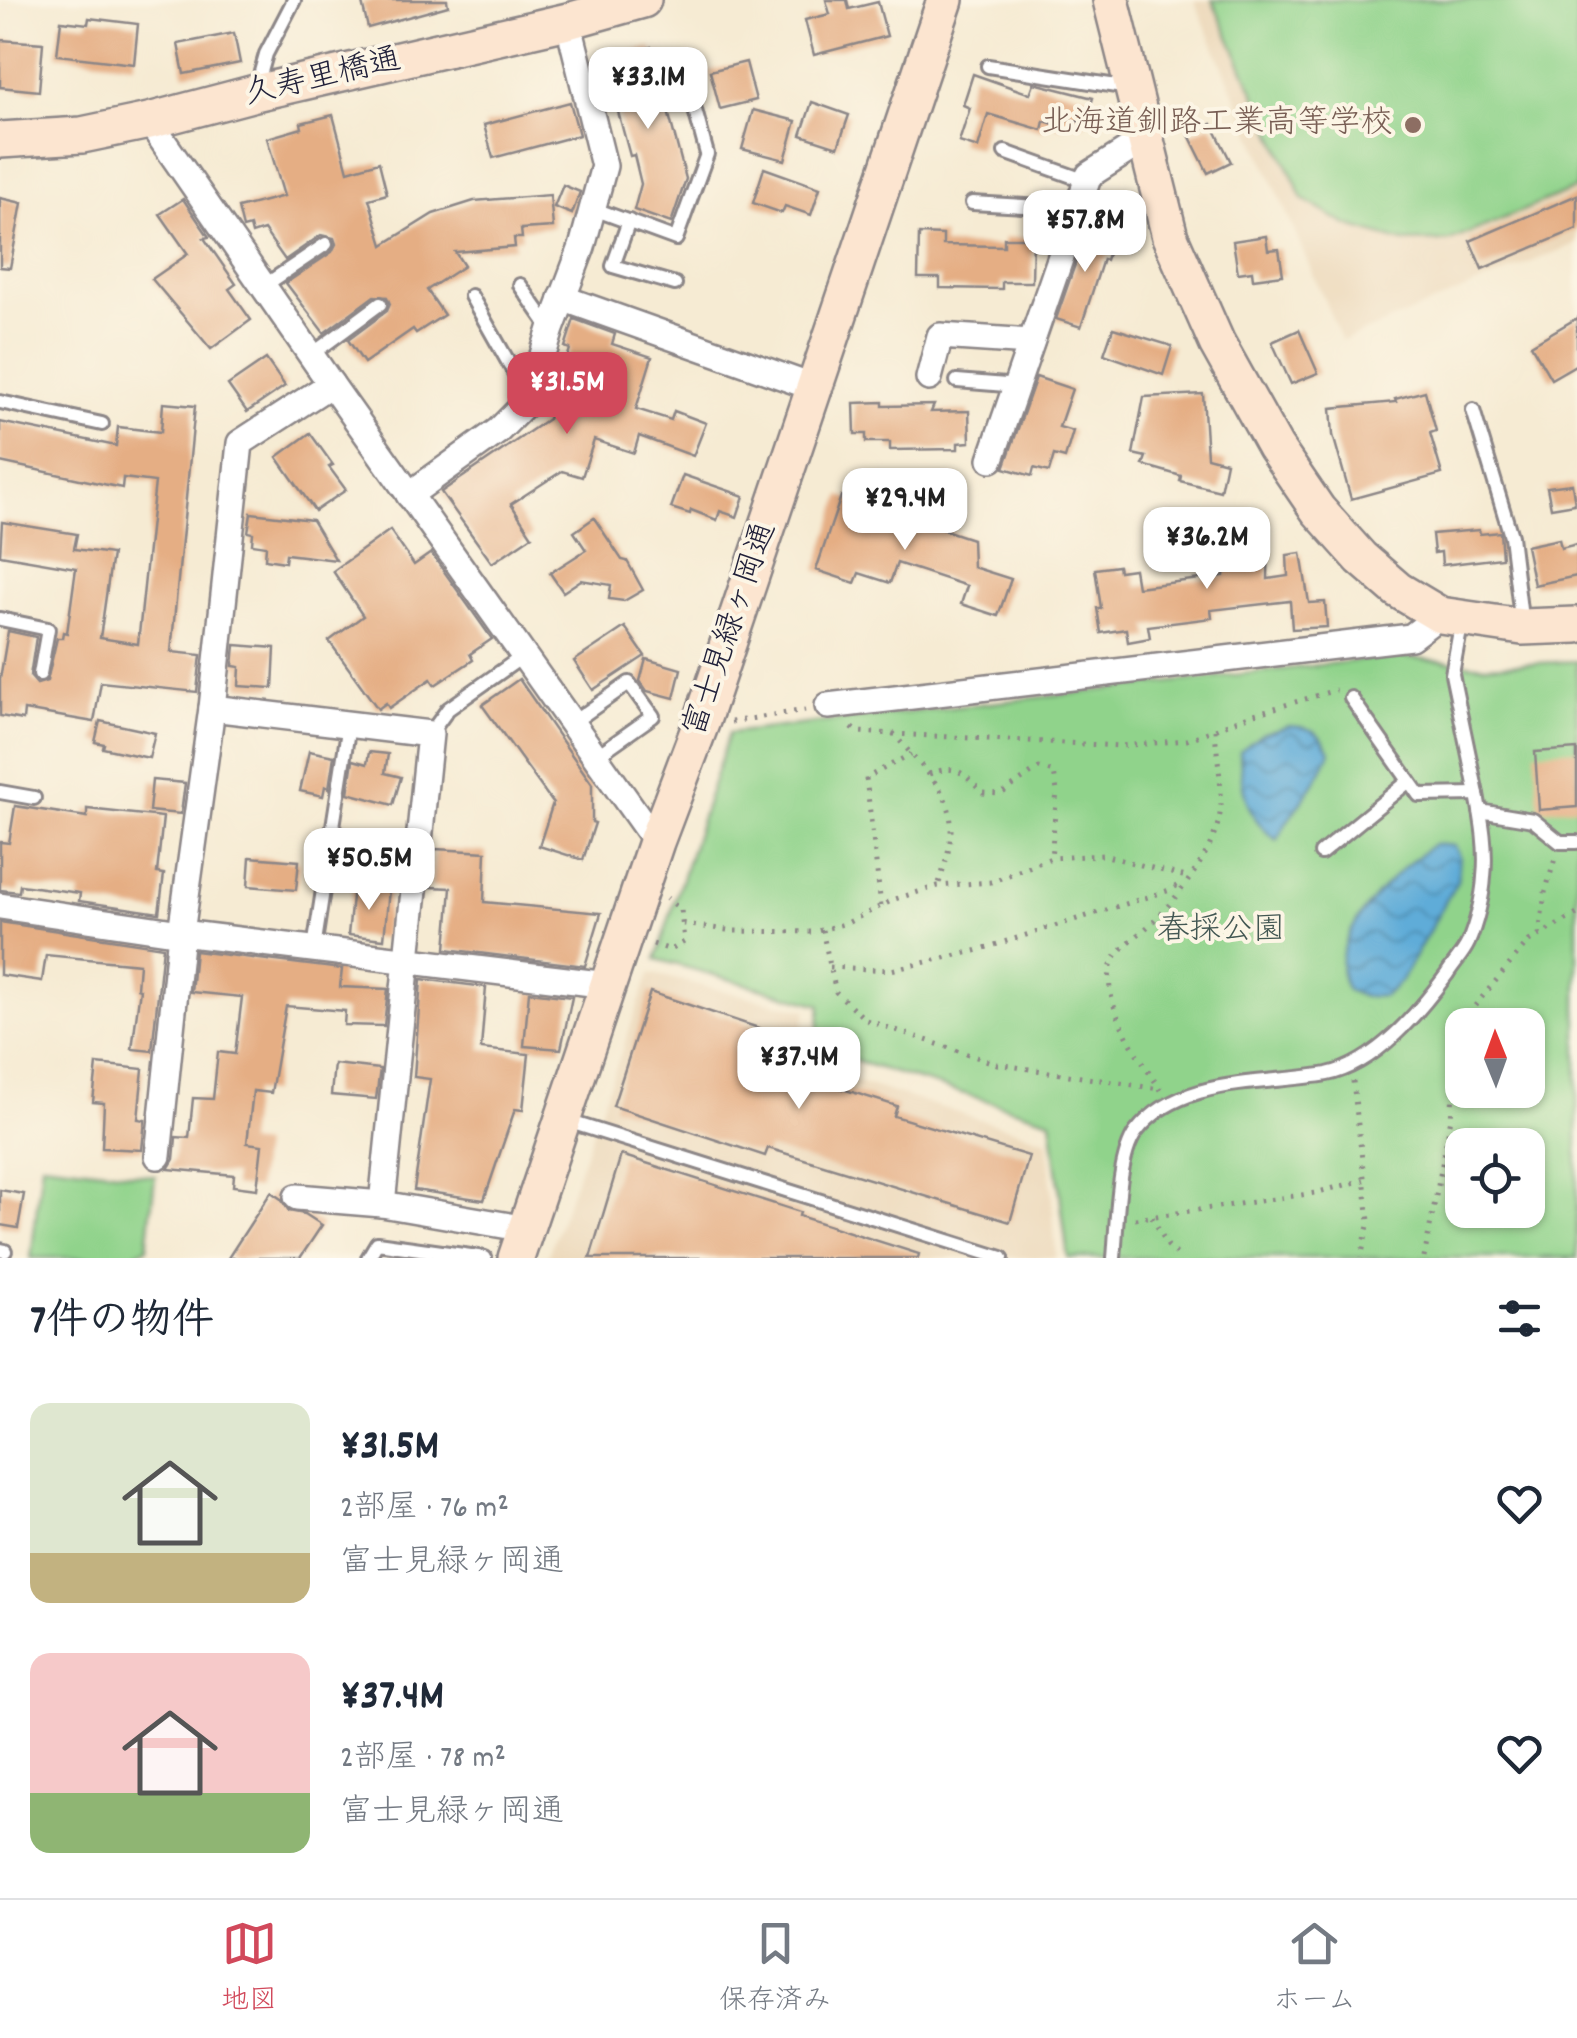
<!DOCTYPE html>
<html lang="ja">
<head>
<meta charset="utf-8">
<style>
	body { margin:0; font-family:Dekko,"Klee One",sans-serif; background:#f2f2f3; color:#1f2937; height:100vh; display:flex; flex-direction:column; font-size:38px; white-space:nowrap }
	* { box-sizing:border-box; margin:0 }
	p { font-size:32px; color:#747a83 }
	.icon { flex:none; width:55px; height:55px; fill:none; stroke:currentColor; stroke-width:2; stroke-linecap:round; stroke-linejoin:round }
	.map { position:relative; height:1258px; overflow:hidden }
	.side { display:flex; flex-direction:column; background:#fff; flex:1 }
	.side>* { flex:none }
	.needle { width:65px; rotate:359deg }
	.tools { position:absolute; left:1445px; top:1008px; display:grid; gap:20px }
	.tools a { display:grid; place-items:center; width:100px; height:100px; border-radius:20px; background:#fff; box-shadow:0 2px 8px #0004; font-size:50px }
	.price { position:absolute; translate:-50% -85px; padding:0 22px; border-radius:20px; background:#fff; color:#222; font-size:32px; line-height:65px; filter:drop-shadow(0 2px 5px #0008) }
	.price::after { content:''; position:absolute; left:50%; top:60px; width:30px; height:22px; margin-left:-15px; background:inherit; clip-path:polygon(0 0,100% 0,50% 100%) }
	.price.active { background:#d1495b; color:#fff }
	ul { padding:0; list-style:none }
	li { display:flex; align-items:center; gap:30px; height:250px; padding:0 30px }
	li span { display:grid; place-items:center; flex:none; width:280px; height:200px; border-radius:20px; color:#555 }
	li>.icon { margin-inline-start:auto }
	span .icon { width:120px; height:120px; fill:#fffc; stroke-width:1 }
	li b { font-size:42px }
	h2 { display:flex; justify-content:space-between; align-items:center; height:120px; padding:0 30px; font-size:42px }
	.menu { display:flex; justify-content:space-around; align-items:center; height:140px; border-top:2px solid #e0e1e3; background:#fff; font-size:28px; color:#747a83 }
	.menu a { display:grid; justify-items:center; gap:5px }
	.menu .active { color:#d1495b }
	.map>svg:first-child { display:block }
	.built { fill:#ecd8ba }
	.park { fill:#90d38b; stroke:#597a63; stroke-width:2.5; fill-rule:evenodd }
	.water { fill:url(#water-waves); stroke:#40678a; stroke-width:2.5 }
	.building { fill:#e5ae84 }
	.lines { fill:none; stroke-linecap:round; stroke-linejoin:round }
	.lane-casing { stroke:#8c8687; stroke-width:18 }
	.street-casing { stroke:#8c8687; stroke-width:30 }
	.secondary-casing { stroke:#8c8687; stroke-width:40 }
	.path { stroke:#8c8687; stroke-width:5; stroke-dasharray:2.5 8; stroke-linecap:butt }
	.lane { stroke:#fff; stroke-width:12 }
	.street { stroke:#fff; stroke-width:25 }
	.secondary { stroke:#fce5d0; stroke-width:35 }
	.education-dot { fill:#8d6e63; stroke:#fcf5e5; stroke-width:4 }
	.labels { text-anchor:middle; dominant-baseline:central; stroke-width:8; stroke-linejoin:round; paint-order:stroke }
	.street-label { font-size:32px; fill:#22223b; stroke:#fcf5e5 }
	.education-label { font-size:32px; fill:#785e54; stroke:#fcf5e5; text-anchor:end }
	.park-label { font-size:32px; fill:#435753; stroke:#fcf5e5 }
</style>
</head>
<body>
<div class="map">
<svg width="1577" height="1258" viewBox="0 0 1577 1258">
	<defs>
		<pattern id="water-waves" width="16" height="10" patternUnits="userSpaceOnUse" patternTransform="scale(2.5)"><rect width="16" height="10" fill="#5eacd8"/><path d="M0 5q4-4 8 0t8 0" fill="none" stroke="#4d8cb0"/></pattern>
	</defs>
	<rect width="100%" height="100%" fill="#fcf5e5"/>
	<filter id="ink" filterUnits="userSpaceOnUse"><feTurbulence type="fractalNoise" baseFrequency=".01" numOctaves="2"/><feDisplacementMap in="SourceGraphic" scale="20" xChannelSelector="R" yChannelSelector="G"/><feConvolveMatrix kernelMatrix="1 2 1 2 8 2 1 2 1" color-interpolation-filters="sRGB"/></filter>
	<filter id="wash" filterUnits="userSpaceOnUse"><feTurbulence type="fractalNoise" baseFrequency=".0048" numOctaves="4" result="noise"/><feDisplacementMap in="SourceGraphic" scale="40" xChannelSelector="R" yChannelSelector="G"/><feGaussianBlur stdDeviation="2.25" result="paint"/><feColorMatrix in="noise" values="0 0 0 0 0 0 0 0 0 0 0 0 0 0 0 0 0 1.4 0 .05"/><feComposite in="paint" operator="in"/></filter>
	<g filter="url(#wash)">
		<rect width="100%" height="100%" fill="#f6ebd3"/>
		<g class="built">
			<path d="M1194 0H1577V243L1342 341Z"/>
			<path d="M650 973 807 1011 795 1063 1048 1140 1056 1258H547Z"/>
		</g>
		<g class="park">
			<path d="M1212 0H1577V188L1450 241 1403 242 1347 225 1303 199Z"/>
			<path d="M1398 656 1485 666 1577 661V1258H1068L1051 1120 816 1049 821 1005 656 959 729 733ZM1462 1025H1528V1090H1462ZM1462 1145H1528V1210H1462Z"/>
			<path d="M42 1163 155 1176 147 1248 125 1258H31Z"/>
		</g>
		<g class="water">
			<path d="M1290 726C1311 727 1320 731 1330 751 1319 784 1292 808 1277 840 1245 817 1241 788 1240 751L1261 735Z"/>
			<path d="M1434 844 1454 846 1460 858 1457 881 1401 981 1384 996 1364 997 1347 990C1320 939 1396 871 1434 844Z"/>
		</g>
		<g id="blocks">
			<g class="building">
				<path d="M375 0H447L448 6 368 28 362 3Z"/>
				<path d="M826 0H847L849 9 878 2 887 36 814 55 805 20 830 14Z"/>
				<path d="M89 18 138 24 134 64 57 55 61 21 88 24Z"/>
				<path d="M234 33 240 63 184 74 178 44Z"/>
				<path d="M0 40 43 43 39 91 0 87Z"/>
				<path d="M651 47 686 179 671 223 634 210 641 184 634 155 630 156 607 71 610 70 607 59Z"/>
				<path d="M746 62 756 100 720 109 710 71Z"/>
				<path d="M973 74 1030 94 1034 83 1093 98 1085 124 1067 118 1064 127 1044 121 1042 130 988 114 978 148 959 142 970 108 963 105Z"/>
				<path d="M570 102 579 135 493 158 484 125Z"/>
				<path d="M812 102 849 115 838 147 801 135Z"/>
				<path d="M753 110 796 121 785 160 742 149Z"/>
				<path d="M333 115 348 171 379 162 387 194 369 199 383 245 433 214 474 201 550 195 553 227 521 229 522 238H514L515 247 455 252 464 266 427 290 444 315 416 333 413 329 364 363 348 340 387 311 390 304 387 297 374 296 324 333 286 283 332 252 336 244 334 238 321 235 285 260 264 230 252 234 250 226 243 228 238 208 284 196 267 138 302 128 301 123Z"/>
				<path d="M1212 124 1231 162 1208 173 1189 135Z"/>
				<path d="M764 168 820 188 811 215 785 206 782 213 753 203Z"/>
				<path d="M563 185 580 192 572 214 554 207Z"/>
				<path d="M1577 195V229L1482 269 1470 241Z"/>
				<path d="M0 198 22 203 10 268 0 267Z"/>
				<path d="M183 199 209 237 204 238 236 284 229 289 251 320 211 349 152 279 188 254 160 214Z"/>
				<path d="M1089 224 1115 232 1106 260 1103 259 1081 327 1056 319Z"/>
				<path d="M919 234 943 235V245L1004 246V238H1033L1032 282H1002V289L940 288V278H918Z"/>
				<path d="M1266 236 1268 250 1279 249 1283 275 1253 279 1252 271 1238 273 1233 241Z"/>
				<path d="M1577 318V364L1551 379 1531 345Z"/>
				<path d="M574 319 615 334 612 344 652 357 636 409 671 420 674 411 706 423 693 456 639 436 634 453 594 440 582 477 562 471 511 504 532 536 492 563 441 492 548 419 570 349 565 347Z"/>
				<path d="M1113 328 1172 346 1163 375 1104 354Z"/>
				<path d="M1299 330 1318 373 1291 384 1272 342Z"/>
				<path d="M266 359 285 386 247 412 228 385Z"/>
				<path d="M1036 377 1072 389 1059 427 1073 431 1065 458 1054 455 1049 472 1034 468 1032 476 1004 468Z"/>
				<path d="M1425 391 1436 431 1430 433 1442 474 1351 499 1333 435 1331 408 1396 402 1395 399Z"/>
				<path d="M1203 394 1207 457 1226 462 1220 491 1180 481 1181 476 1143 465 1146 457 1133 454 1144 397Z"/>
				<path d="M883 402V406L934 405 931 412 969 411 970 442 958 443V449L890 450V442H866V434H855L854 403Z"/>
				<path d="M163 403 195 406 171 652 201 655 197 692 101 682 94 722 24 710 23 720 0 716V679L8 631 36 637 30 676 37 684 47 681 57 638H62L63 632 67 633 76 568 0 555 2 522 77 534 74 549 112 554 100 638 138 644 155 482 123 478 122 488 0 462V422L116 446 118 427 161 432Z"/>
				<path d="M310 433 333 465 329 467 346 490 315 511 277 457Z"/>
				<path d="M683 475 744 496 737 517 720 511 717 520 691 510 690 514 671 508Z"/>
				<path d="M1572 484 1575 504 1551 508 1547 487Z"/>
				<path d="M841 496 972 539 973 567 1011 579 998 616 961 604 967 586 897 563 890 583 859 573 855 583 816 570Z"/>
				<path d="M251 513 312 520 336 560 286 554 285 562 265 559 266 546 252 544 253 533 248 532Z"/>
				<path d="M594 518 622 560 627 561 643 590 624 601 609 599 611 585 581 580 563 592 550 573 586 550 574 532Z"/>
				<path d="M1232 527 1269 531 1268 579 1288 576 1287 555 1301 553 1309 603 1325 602 1327 627 1292 629 1290 601 1211 610 1212 618 1148 626 1150 638 1128 642 1126 629 1101 633 1097 608H1101L1095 569 1118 566 1119 571 1134 569 1137 587 1224 576Z"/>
				<path d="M390 530 414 565 431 553 492 639 470 654 473 660 435 685 431 679 389 708 386 703 378 709 329 641 363 616 333 571Z"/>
				<path d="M1479 530 1480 534 1500 532 1502 558 1442 565 1441 552 1434 553 1432 534Z"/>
				<path d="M1559 539 1561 548 1577 544V576L1534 585 1526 546Z"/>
				<path d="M625 627 645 656 593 690 574 661Z"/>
				<path d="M235 645 275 648 273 688 239 686 240 667 233 666Z"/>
				<path d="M646 659 681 669 674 698 647 691 640 681Z"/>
				<path d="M519 679 592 784V822L595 823 583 860 539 846 553 803 482 705Z"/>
				<path d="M100 721 155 733 149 758 103 748 104 744 95 742Z"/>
				<path d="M1577 749V807L1539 810 1535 752Z"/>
				<path d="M309 751 334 756 329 788 325 786 323 796 300 791Z"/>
				<path d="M369 752 388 754 385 773 401 777 393 805 348 793 353 760 367 764Z"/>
				<path d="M152 780 185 783 181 814 149 811Z"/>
				<path d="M15 806 87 817V809L163 817 157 873 164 874 159 913 79 901 80 893 20 885 19 892 0 890V842L9 843Z"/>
				<path d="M435 849 486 852 484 902 601 913 585 966 446 949 451 888 431 887Z"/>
				<path d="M250 857 299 861 296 890 248 886Z"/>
				<path d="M353 887 389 890 384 939 348 935Z"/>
				<path d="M0 922 163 947 152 1051 132 1049 140 989 137 988 139 964 46 955 42 981 0 975Z"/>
				<path d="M195 951 342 969 340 987 388 989 384 1026 344 1025 345 1011 286 1006 271 1093 253 1091 247 1143 262 1145 257 1189 233 1186 234 1175 168 1169 174 1159 176 1137 189 1138 193 1098 213 1099 218 1052 235 1054 242 997 191 992Z"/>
				<path d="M421 979 486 987 481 1049 529 1054 523 1110 515 1109 484 1200 414 1190 430 1079 414 1077Z"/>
				<path d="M529 992 572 997 561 1049 524 1046Z"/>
				<path d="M650 992 783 1036 772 1067 897 1106 894 1116 1029 1156 1010 1222 768 1148 765 1156 613 1106Z"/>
				<path d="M97 1064 143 1069 138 1119 145 1120 142 1150 102 1148 104 1103 93 1102Z"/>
				<path d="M334 1064 380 1069 376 1099 331 1095Z"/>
				<path d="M621 1155 800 1212 799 1216 919 1254 918 1258H590Z"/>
				<path d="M0 1190 24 1194 18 1228 0 1225Z"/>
				<path d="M271 1192 281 1199 289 1211 305 1214 322 1225 300 1258H228Z"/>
			</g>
		</g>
	</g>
	<g filter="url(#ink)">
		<use href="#blocks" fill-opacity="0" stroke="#8c8687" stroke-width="2.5"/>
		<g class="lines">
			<g class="lane-casing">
				<g id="lane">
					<path d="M988 66 1129 88"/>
					<path d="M257 86 266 54 294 0"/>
					<path d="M1005 152 1086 181"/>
					<path d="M972 203 1077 209"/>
					<path d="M594 209 676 239 707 154 680 55"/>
					<path d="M629 221 613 266 675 284"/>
					<path d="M520 285 550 328"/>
					<path d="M264 286 326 244"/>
					<path d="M471 296 528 397"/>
					<path d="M311 355 380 304"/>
					<path d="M957 381 1018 386"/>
					<path d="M0 402 102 424"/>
					<path d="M1473 410 1511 536 1522 626"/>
					<path d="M0 619 48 629 40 674"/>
					<path d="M1462 620 1452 674 1477 794"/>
					<path d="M572 723 629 683 653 716 595 757"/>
					<path d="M430 734 448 709 523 656"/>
					<path d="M0 792 34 798"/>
					<path d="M1480 811 1533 820 1560 842H1577"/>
					<path d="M1321 853 1409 781"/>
					<path d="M314 948 349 724"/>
					<path d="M567 1121 1002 1258"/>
					<path d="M0 1250 5 1251"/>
					<path d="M368 1258 377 1243 485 1258"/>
					<path d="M1114 1258C1117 1226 1117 1157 1136 1132 1179 1076 1266 1085 1327 1074 1376 1064 1419 1012 1447 974 1453 964 1463 954 1468 943 1476 925 1483 896 1484 877 1487 849 1482 821 1477 794L1419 795 1351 698"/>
				</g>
			</g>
			<g class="street-casing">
				<g id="street">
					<path d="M149 121 331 384 656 842"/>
					<path d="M562 298 815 388"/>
					<path d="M929 378 940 336 1031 342"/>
					<path d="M331 384 240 443 212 708 430 734 382 1204"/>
					<path d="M991 459 1089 175 1144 140"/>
					<path d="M409 495 498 431 529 400 551 329 582 247 604 166 568 21"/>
					<path d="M828 706 1411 637 1440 615"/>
					<path d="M0 906 181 933 608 985"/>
					<path d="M158 1156 181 933 212 708"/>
					<path d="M297 1197 382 1204 527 1229"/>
				</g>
			</g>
			<g class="secondary-casing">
				<g id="secondary">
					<path d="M1111 0 1170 237 1217 343 1275 447 1318 510 1361 558 1398 590 1440 615 1522 627 1577 625"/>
					<path d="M0 140 82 135 149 121 255 93 568 21 643 0"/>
					<path d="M516 1258 656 842 703 718 945 0"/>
				</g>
			</g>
			<g class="path">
				<path d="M731 722 805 710"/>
				<path d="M852 728 857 732 1121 746 1187 740 1251 715 1336 690"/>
				<path d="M893 733C946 795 967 803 938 886"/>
				<path d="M929 774C959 763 962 773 983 793L1001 794 1039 768 1054 772 1057 791 1051 858"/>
				<path d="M881 906 866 778 911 754"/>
				<path d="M683 924 734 931 813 932 847 923 895 899 938 886 991 882 1051 858 1103 855 1190 878"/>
				<path d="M822 930 836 992 866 1020 997 1064 1159 1089"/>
				<path d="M1539 935 1545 893 1556 855"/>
				<path d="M653 944 671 950 684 942 681 910 667 898"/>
				<path d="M830 967 891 970 975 951 1170 890 1183 882"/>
				<path d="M1467 1025 1473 1008 1529 941 1577 914"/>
				<path d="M1353 1081 1369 1221 1361 1258"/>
				<path d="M1161 1090C1140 1060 1104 1008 1110 970 1113 949 1142 934 1156 919 1181 893 1214 851 1220 814 1224 792 1216 753 1215 729"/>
				<path d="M1152 1217 1168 1246 1181 1258"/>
				<path d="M1135 1219 1315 1193 1364 1180"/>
				<path d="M1424 1258 1451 1118 1456 1058 1462 1039"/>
			</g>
			<use href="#lane" class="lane"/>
			<use href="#street" class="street"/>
			<use href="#secondary" class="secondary"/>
		</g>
	</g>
	<circle class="education-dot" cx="1413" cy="125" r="10"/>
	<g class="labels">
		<g class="street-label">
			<text transform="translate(323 79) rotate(-13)">久寿里橋通</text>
			<text transform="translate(732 630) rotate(-71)">富士見緑ヶ岡通</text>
		</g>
		<g class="education-label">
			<text x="1393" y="125">北海道釧路工業高等学校</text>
		</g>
		<g class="park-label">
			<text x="1221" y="932">春採公園</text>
		</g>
	</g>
</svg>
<div class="tools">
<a><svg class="needle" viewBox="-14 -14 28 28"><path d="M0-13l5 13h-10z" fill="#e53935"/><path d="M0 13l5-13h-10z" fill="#747a83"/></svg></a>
<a><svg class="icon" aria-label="locate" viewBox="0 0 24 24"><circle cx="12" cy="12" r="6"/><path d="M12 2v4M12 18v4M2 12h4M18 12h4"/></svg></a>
</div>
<b class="price" style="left:648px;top:132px">¥33.1M</b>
<b class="price" style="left:1085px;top:275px">¥57.8M</b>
<b class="price active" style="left:567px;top:437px">¥31.5M</b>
<b class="price" style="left:905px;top:553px">¥29.4M</b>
<b class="price" style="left:1207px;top:592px">¥36.2M</b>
<b class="price" style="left:369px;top:913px">¥50.5M</b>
<b class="price" style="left:799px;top:1112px">¥37.4M</b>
</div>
<section class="side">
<h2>7件の物件<svg class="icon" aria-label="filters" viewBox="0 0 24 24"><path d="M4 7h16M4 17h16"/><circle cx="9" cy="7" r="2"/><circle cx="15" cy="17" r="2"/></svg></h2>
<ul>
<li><span style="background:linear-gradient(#dfe7d0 75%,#c2b280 0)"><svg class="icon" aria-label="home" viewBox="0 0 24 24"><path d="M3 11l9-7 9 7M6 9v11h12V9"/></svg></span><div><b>¥31.5M</b><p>2部屋 · 76 m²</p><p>富士見緑ヶ岡通</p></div><svg class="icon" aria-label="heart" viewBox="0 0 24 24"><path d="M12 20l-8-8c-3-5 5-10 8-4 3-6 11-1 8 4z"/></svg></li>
<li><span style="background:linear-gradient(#f6c9c9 70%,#8fb573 0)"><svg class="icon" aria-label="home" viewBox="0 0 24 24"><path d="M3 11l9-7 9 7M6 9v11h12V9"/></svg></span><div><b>¥37.4M</b><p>2部屋 · 78 m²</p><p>富士見緑ヶ岡通</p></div><svg class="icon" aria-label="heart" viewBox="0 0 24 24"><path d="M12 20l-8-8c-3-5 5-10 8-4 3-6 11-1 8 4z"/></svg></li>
</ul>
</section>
<nav class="menu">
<a class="active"><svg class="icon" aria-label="map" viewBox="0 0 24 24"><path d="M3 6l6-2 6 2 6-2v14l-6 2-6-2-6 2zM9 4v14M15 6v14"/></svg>地図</a>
<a><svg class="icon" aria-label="saved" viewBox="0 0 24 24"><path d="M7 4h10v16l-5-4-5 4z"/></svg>保存済み</a>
<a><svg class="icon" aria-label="home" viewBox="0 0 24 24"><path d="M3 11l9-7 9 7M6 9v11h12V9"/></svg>ホーム</a>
</nav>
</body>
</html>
